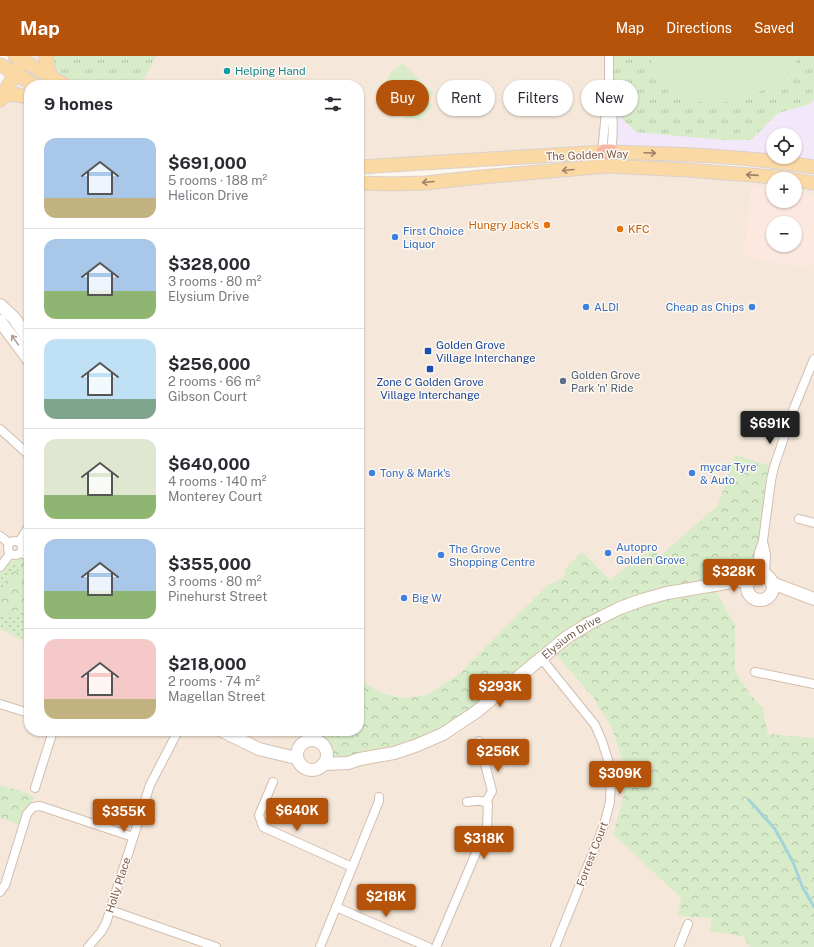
<!DOCTYPE html>
<html lang="en">
<head>
<meta charset="utf-8">
<style>
	body { margin:0; font-family:"Public Sans",sans-serif; background:#f7f7f7; color:#2b2b33; height:100vh; display:flex; flex-direction:column; font-size:15px; white-space:nowrap }
	* { box-sizing:border-box; margin:0 }
	p { font-size:13px; color:#7c7c81 }
	.icon { flex:none; width:22px; height:22px; fill:none; stroke:currentColor; stroke-width:2; stroke-linecap:round; stroke-linejoin:round }
	.map { position:relative; flex:1; overflow:hidden }
	.panel { position:absolute; left:24px; top:24px; width:340px; height:656px; display:flex; flex-direction:column; background:#fff; border-radius:16px; box-shadow:0 1px 3px #0004 }
	.panel>* { flex:none }
	.top-card { position:absolute; left:376px; top:24px; width:378px; height:36px; display:flex; gap:8px }
	.tools { position:absolute; left:766px; top:72px; display:grid; gap:8px }
	.tools a { display:grid; place-items:center; width:36px; height:36px; border-radius:50%; background:#fff; box-shadow:0 1px 3px #0004; font-size:20px }
	.price { position:absolute; translate:-50% -34px; padding:0 9px; border-radius:4px; background:#b45309; color:#fff; font-size:13px; line-height:26px; filter:drop-shadow(0 1px 2px #0008) }
	.price::after { content:''; position:absolute; left:50%; top:24px; width:12px; height:9px; margin-left:-6px; background:inherit; clip-path:polygon(0 0,100% 0,50% 100%) }
	.price.selected { background:#222; color:#fff }
	ul { padding:0; list-style:none }
	li { display:flex; align-items:center; gap:12px; height:100px; padding:0 20px }
	li+li { border-top:1px solid #e1e1e2 }
	li span { display:grid; place-items:center; flex:none; width:112px; height:80px; border-radius:12px; color:#555 }
	li>.icon { margin-inline-start:auto }
	span .icon { width:48px; height:48px; fill:#fffc; stroke-width:1 }
	li b { font-size:17px }
	h2 { display:flex; justify-content:space-between; align-items:center; height:48px; padding:0 20px; font-size:17px }
	.chip { padding:0 14px; border-radius:18px; background:#fff; box-shadow:0 1px 3px #0004; font-size:14px; line-height:36px }
	.chip.selected { background:#b45309; color:#fff }
	header { display:flex; align-items:center; gap:24px; box-sizing:border-box; height:56px; padding:0 20px; background:#b45309; color:#fff }
	header strong { font-size:19px }
	nav { display:flex; gap:22px; margin-inline-start:auto; font-size:14px }
	.map>svg:first-child { display:block }
	.residential { fill:#f5e8da; fill-rule:evenodd }
	.commercial { fill:#fde8e0; fill-rule:evenodd }
	.education { fill:#f3e8fa; fill-rule:evenodd }
	.grass { fill:url(#grass-tufts) }
	.park { fill:url(#park-crowns) }
	.garden { fill:url(#garden-dots) }
	.pitch { fill:#d8ecc9 }
	.lines { fill:none; stroke-linecap:round; stroke-linejoin:round }
	.stream { stroke:#a5d3da; stroke-width:3 }
	.street-casing { stroke:#d1beb0; stroke-width:10 }
	.secondary-casing { stroke:#d6c0b0; stroke-width:14 }
	.primary-casing { stroke:#dad1cd; stroke-width:15 }
	.highway-casing { stroke:#dad1cd; stroke-width:17 }
	.street { stroke:#fff; stroke-width:8 }
	.secondary { stroke:#fff; stroke-width:12 }
	.primary { stroke:#fbd9a5; stroke-width:13 }
	.highway { stroke:#f7b7a3; stroke-width:15 }
	.oneway { stroke:#a18267 }
	.oneway2 { stroke:#af9d94 }
	.culture-dot { fill:#0f9aa8; stroke:#fffaf3; stroke-width:1.5 }
	.food-dot { fill:#e8710a; stroke:#fffaf3; stroke-width:1.5 }
	.shop-dot { fill:#3f7fe0; stroke:#fffaf3; stroke-width:1.5 }
	.transit-dot { fill:#1a4fb4; stroke:#fffaf3; stroke-width:1.5 }
	.service-dot { fill:#5c6f8a; stroke:#fffaf3; stroke-width:1.5 }
	.labels { text-anchor:middle; dominant-baseline:central; stroke-width:3; stroke-linejoin:round; paint-order:stroke }
	.culture-label { font-size:11px; fill:#0d838f; stroke:#fffaf3; text-anchor:start }
	.street-label { font-size:11px; fill:#7a5c4d; stroke:#fffaf3 }
	.food-label { font-size:11px; fill:#c56008; stroke:#fffaf3; text-anchor:end }
	.shop-label { font-size:11px; fill:#366cbe; stroke:#fffaf3; text-anchor:start }
	.transit-label { font-size:11px; fill:#164399; stroke:#fffaf3; text-anchor:start }
	.service-label { font-size:11px; fill:#4e5e75; stroke:#fffaf3; text-anchor:start }
</style>
</head>
<body>
<header>
<strong>Map</strong>
<nav><a>Map</a><a>Directions</a><a>Saved</a></nav>
</header>
<div class="map">
<svg width="814" height="891" viewBox="0 0 814 891">
	<defs>
		<pattern id="grass-tufts" width="24" height="20" patternUnits="userSpaceOnUse"><rect width="24" height="20" fill="#d8ecc9"/><path d="M3 7l-1-3M5 7V3M7 7l1-3M15 17l-1-3M17 17v-4M19 17l1-3" fill="none" stroke="#b4c2a5"/></pattern>
		<pattern id="park-crowns" width="20" height="18" patternUnits="userSpaceOnUse"><rect width="20" height="18" fill="#d8ecc9"/><path d="M2 6a3 3 0 1 1 6 0M12 15a3 3 0 1 1 6 0" fill="none" stroke="#b4c2a5"/></pattern>
		<pattern id="garden-dots" width="8" height="8" patternUnits="userSpaceOnUse"><rect width="8" height="8" fill="#d8ecc9"/><path d="M2 2h.1M6 6h.1" fill="none" stroke="#b4c2a5" stroke-width="1.8" stroke-linecap="round"/></pattern>
	</defs>
	<rect width="100%" height="100%" fill="#fdf6ec"/>
	<g class="residential">
		<path d="M26 0H814V111L607 96 359 111V29H65ZM773 79H795V101H773Z"/>
		<path d="M16 17 29 29V675H359V127L607 110 773 123V145H795V124L814 127V891H0V44ZM773 167H795V189H773Z"/>
	</g>
	<path class="commercial" d="M751 131 773 134V145H795V138L798 137 814 140V208L812 209 802 211 744 200ZM773 167H795V189H773Z"/>
	<path class="education" d="M609 0H814V112L607 96ZM773 79H795V101H773Z"/>
	<g class="grass">
		<path d="M46 0H156L144 23 145 29H66L51 21Z"/>
		<path d="M609 0H814V44L808 49 778 57 751 84H722L636 76 613 54Z"/>
	</g>
	<g class="park">
		<path d="M735 399 774 411 756 519 713 530 735 569V614L749 637 762 651 768 678 814 682V891H750L743 880 710 875 712 862 678 860 681 842 613 778 623 743V706L612 672 593 641 552 594 447 675 360 703 327 699 323 688 321 675H359V623L379 636 401 642 427 639 458 619 547 530 564 521 565 513 582 496 610 524 643 498 655 495 660 500 717 450 720 444Z"/>
		<path d="M23 501 29 505V588L0 573V518L11 505 21 503Z"/>
		<path d="M0 729 24 736 34 741 23 770 0 762Z"/>
	</g>
	<g class="garden">
		<path d="M19 507 27 513 24 516 14 514 0 534V523L2 521 13 508Z"/>
		<path d="M0 556 12 562C16 557 22 554 28 558L29 585 0 570Z"/>
	</g>
	<g class="pitch">
		<path d="M649 0H800C779 35 727 57 688 43 682 41 675 40 671 37 660 27 654 13 649 0Z"/>
		<path d="M403 8 434 38 427 45 433 50 418 66 414 62 406 63 392 49 399 41 385 27 392 15Z"/>
	</g>
	<g class="lines">
		<path class="stream" d="M749 744 775 773 793 806 802 830 814 851"/>
		<g class="street-casing">
			<g id="street">
				<path d="M604 99 603 86 609 26V0"/>
				<path d="M610 99C614 81 613 59 611 41"/>
				<path d="M0 373 29 399"/>
				<path d="M799 463 814 467"/>
				<path d="M0 480 9 487"/>
				<circle cx="15" cy="492" r="7"/>
				<path d="M19 486 29 470"/>
				<path d="M763 486 766 498 765 519"/>
				<path d="M21 496 29 501"/>
				<path d="M0 511 10 498"/>
				<path d="M756 519 759 496 763 485 771 424 774 411 794 352 814 303"/>
				<path d="M541 602 595 669 602 685 608 704 611 724 610 746 604 769 555 891"/>
				<path d="M755 616 814 628"/>
				<path d="M0 648 29 657"/>
				<path d="M479 685 492 735 486 746"/>
				<path d="M273 726 259 759 263 771 352 811"/>
				<path d="M35 732 53 675"/>
				<path d="M0 836 5 829 27 758 33 751 40 750 133 781"/>
				<path d="M336 851 428 891"/>
				<path d="M110 854 216 891"/>
				<path d="M88 891 101 876 106 867 150 729 178 675"/>
				<path d="M320 891 379 745V741"/>
				<path d="M436 891 487 771 488 748C482 743 474 745 467 746"/>
				<path d="M679 891 688 868"/>
			</g>
		</g>
		<g class="secondary-casing">
			<g id="secondary">
				<path d="M0 249 14 262 29 284"/>
				<path d="M0 265 29 304"/>
				<circle cx="760" cy="531" r="13"/>
				<path d="M772 527 814 543"/>
				<path d="M222 675 259 693 296 702"/>
				<circle cx="312" cy="699" r="15"/>
				<path id="s1" d="M324 708 348 707 360 703 394 697 415 690 443 678 476 656 567 581 590 567 620 552 642 544 667 537 750 523"/>
			</g>
		</g>
		<g class="primary-casing">
			<g id="primary">
				<path d="M15 0 65 29"/>
				<path d="M46 0 47 9 51 21"/>
				<path d="M1 9 35 29"/>
				<path d="M1 42 11 38 29 41"/>
				<path d="M0 44 23 4"/>
				<path d="M611 96C679 98 747 100 814 111"/>
				<path d="M359 111 604 96"/>
				<path d="M795 124 814 127"/>
				<path d="M359 127 392 128 425 127 481 121 607 110 687 114 776 121 791 123"/>
			</g>
		</g>
		<g class="highway-casing">
			<path id="highway" d="M604 96H611"/>
		</g>
		<use href="#street" class="street"/>
		<use href="#secondary" class="secondary"/>
		<use href="#primary" class="primary"/>
		<use href="#highway" class="highway"/>
	</g>
	<defs><path id="oneway-shaft" d="M-6 0H5M1.5-3L5.5 0L1.5 3" fill="none" stroke-width="1.6" stroke-linecap="round" stroke-linejoin="round"/></defs>
	<g class="oneway">
		<use href="#oneway-shaft" transform="translate(650 97) rotate(2)"/>
		<use href="#oneway-shaft" transform="translate(568 114) rotate(175)"/>
		<use href="#oneway-shaft" transform="translate(752 119) rotate(-176)"/>
		<use href="#oneway-shaft" transform="translate(428 126) rotate(175)"/>
	</g>
	<use class="oneway2" href="#oneway-shaft" transform="translate(15 284) rotate(-125)"/>
	<circle class="culture-dot" cx="227" cy="15" r="4"/>
	<g class="food-dot">
		<circle cx="547" cy="169" r="4"/>
		<circle cx="620" cy="173" r="4"/>
	</g>
	<g class="shop-dot">
		<circle cx="395" cy="181" r="4"/>
		<circle cx="586" cy="251" r="4"/>
		<circle cx="752" cy="251" r="4"/>
		<circle cx="372" cy="417" r="4"/>
		<circle cx="692" cy="417" r="4"/>
		<circle cx="608" cy="497" r="4"/>
		<circle cx="441" cy="499" r="4"/>
		<circle cx="404" cy="542" r="4"/>
	</g>
	<g class="transit-dot">
		<rect x="424" y="291" width="8" height="8" rx="2"/>
		<rect x="426" y="309" width="8" height="8" rx="2"/>
	</g>
	<circle class="service-dot" cx="563" cy="325" r="4"/>
	<g class="labels">
		<g class="culture-label">
			<text x="235" y="15">Helping Hand</text>
		</g>
		<g class="street-label">
			<text transform="translate(587 99) rotate(-2)">The Golden Way</text>
			<text stroke="none"><textPath href="#s1" startOffset="285">Elysium Drive</textPath></text>
			<text transform="translate(592 798) rotate(-69)">Forrest Court</text>
			<text transform="translate(118 829) rotate(-72)">Holly Place</text>
		</g>
		<g class="food-label">
			<text x="539" y="169">Hungry Jack's</text>
			<text x="628" y="173" text-anchor="start">KFC</text>
		</g>
		<g class="shop-label">
			<text x="403" y="175">First Choice<tspan x="403" dy="13">Liquor</tspan></text>
			<text x="594" y="251">ALDI</text>
			<text x="744" y="251" text-anchor="end">Cheap as Chips</text>
			<text x="700" y="411">mycar Tyre<tspan x="700" dy="13">&amp; Auto</tspan></text>
			<text x="380" y="417">Tony &amp; Mark's</text>
			<text x="616" y="491">Autopro<tspan x="616" dy="13">Golden Grove</tspan></text>
			<text x="449" y="493">The Grove<tspan x="449" dy="13">Shopping Centre</tspan></text>
			<text x="412" y="542">Big W</text>
		</g>
		<g class="transit-label">
			<text x="436" y="289">Golden Grove<tspan x="436" dy="13">Village Interchange</tspan></text>
			<text x="430" y="326" text-anchor="middle">Zone C Golden Grove<tspan x="430" dy="13">Village Interchange</tspan></text>
		</g>
		<g class="service-label">
			<text x="571" y="319">Golden Grove<tspan x="571" dy="13">Park 'n' Ride</tspan></text>
		</g>
	</g>
</svg>
<div class="tools">
<a><svg class="icon" aria-label="locate" viewBox="0 0 24 24"><circle cx="12" cy="12" r="6"/><path d="M12 2v4M12 18v4M2 12h4M18 12h4"/></svg></a>
<a>+</a>
<a>−</a>
</div>
<b class="price selected" style="left:770px;top:389px">$691K</b>
<b class="price" style="left:734px;top:537px">$328K</b>
<b class="price" style="left:500px;top:652px">$293K</b>
<b class="price" style="left:498px;top:717px">$256K</b>
<b class="price" style="left:620px;top:739px">$309K</b>
<b class="price" style="left:297px;top:776px">$640K</b>
<b class="price" style="left:124px;top:777px">$355K</b>
<b class="price" style="left:484px;top:804px">$318K</b>
<b class="price" style="left:386px;top:862px">$218K</b>
<div class="top-card">
<a class="chip selected">Buy</a>
<a class="chip">Rent</a>
<a class="chip">Filters</a>
<a class="chip">New</a>
</div>
<section class="panel">
<h2>9 homes<svg class="icon" aria-label="filters" viewBox="0 0 24 24"><path d="M4 7h16M4 17h16"/><circle cx="9" cy="7" r="2"/><circle cx="15" cy="17" r="2"/></svg></h2>
<ul>
<li><span style="background:linear-gradient(#a9c7e8 75%,#c2b280 0)"><svg class="icon" aria-label="home" viewBox="0 0 24 24"><path d="M3 11l9-7 9 7M6 9v11h12V9"/></svg></span><div><b>$691,000</b><p>5 rooms · 188 m²</p><p>Helicon Drive</p></div></li>
<li><span style="background:linear-gradient(#a9c7e8 65%,#8fb573 0)"><svg class="icon" aria-label="home" viewBox="0 0 24 24"><path d="M3 11l9-7 9 7M6 9v11h12V9"/></svg></span><div><b>$328,000</b><p>3 rooms · 80 m²</p><p>Elysium Drive</p></div></li>
<li><span style="background:linear-gradient(#bfe0f5 75%,#7fa58c 0)"><svg class="icon" aria-label="home" viewBox="0 0 24 24"><path d="M3 11l9-7 9 7M6 9v11h12V9"/></svg></span><div><b>$256,000</b><p>2 rooms · 66 m²</p><p>Gibson Court</p></div></li>
<li><span style="background:linear-gradient(#dfe7d0 70%,#8fb573 0)"><svg class="icon" aria-label="home" viewBox="0 0 24 24"><path d="M3 11l9-7 9 7M6 9v11h12V9"/></svg></span><div><b>$640,000</b><p>4 rooms · 140 m²</p><p>Monterey Court</p></div></li>
<li><span style="background:linear-gradient(#a9c7e8 65%,#8fb573 0)"><svg class="icon" aria-label="home" viewBox="0 0 24 24"><path d="M3 11l9-7 9 7M6 9v11h12V9"/></svg></span><div><b>$355,000</b><p>3 rooms · 80 m²</p><p>Pinehurst Street</p></div></li>
<li><span style="background:linear-gradient(#f6c9c9 75%,#c2b280 0)"><svg class="icon" aria-label="home" viewBox="0 0 24 24"><path d="M3 11l9-7 9 7M6 9v11h12V9"/></svg></span><div><b>$218,000</b><p>2 rooms · 74 m²</p><p>Magellan Street</p></div></li>
</ul>
</section>
</div>
</body>
</html>
